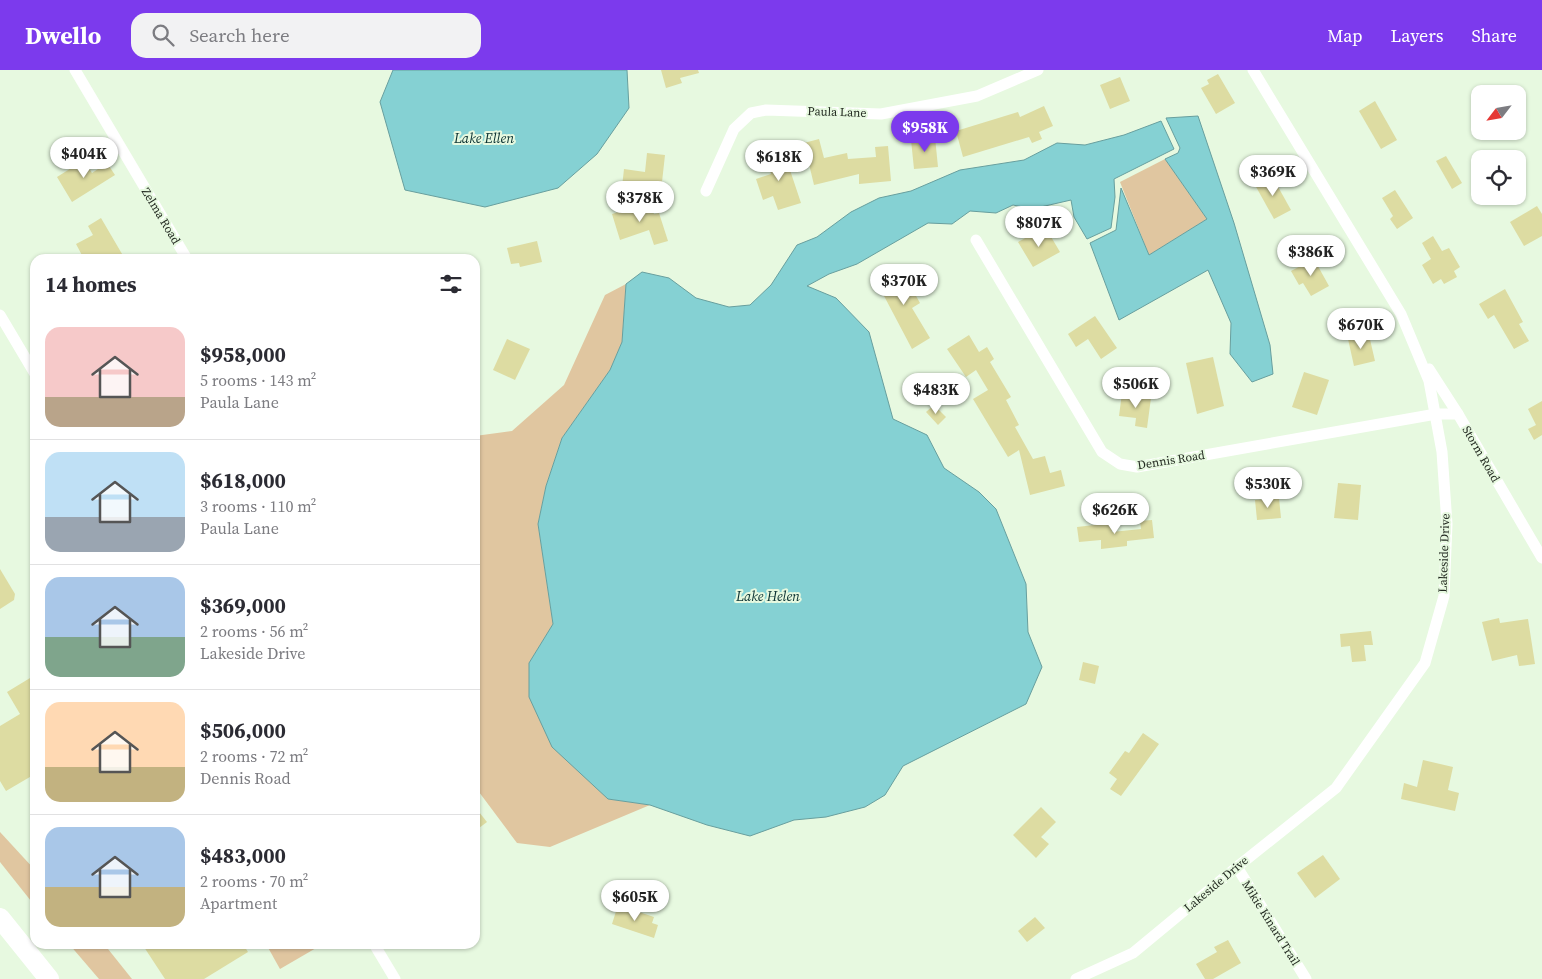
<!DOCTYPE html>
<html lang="en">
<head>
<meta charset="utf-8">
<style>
	body { margin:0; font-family:"Source Serif 4",serif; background:#f2f2f3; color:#2b2b33; height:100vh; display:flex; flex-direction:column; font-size:19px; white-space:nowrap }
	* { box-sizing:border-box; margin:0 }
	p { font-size:16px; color:#7c7c81 }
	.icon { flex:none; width:28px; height:28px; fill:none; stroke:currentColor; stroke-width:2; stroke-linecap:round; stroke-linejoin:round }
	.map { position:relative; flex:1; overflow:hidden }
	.panel { position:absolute; left:30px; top:184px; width:450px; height:695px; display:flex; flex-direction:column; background:#fff; border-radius:15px; box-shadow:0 1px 4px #0004 }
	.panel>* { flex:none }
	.needle { width:32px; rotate:239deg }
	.controls { position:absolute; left:1471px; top:15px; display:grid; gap:10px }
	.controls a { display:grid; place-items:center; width:55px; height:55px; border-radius:10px; background:#fff; box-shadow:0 1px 4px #0004; font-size:25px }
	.price { position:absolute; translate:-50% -42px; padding:0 11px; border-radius:18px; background:#fff; color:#222; font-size:16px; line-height:32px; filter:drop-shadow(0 1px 2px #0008) }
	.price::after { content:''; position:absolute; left:50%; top:30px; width:15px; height:11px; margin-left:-8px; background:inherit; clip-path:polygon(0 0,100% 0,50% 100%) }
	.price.active { background:#7c3aed; color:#fff }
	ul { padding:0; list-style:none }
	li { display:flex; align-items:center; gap:15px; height:125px; padding:0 15px }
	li+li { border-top:1px solid #e1e1e2 }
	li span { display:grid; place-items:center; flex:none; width:140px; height:100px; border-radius:15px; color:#555 }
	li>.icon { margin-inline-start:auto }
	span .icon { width:60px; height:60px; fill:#fffc; stroke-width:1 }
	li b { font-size:21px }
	h2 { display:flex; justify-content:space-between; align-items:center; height:60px; padding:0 15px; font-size:21px }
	header { display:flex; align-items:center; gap:30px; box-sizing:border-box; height:70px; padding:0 25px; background:#7c3aed; color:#fff }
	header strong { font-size:24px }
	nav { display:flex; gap:28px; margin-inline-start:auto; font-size:18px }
	.search { width:350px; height:45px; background:#f2f2f3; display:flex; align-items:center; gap:12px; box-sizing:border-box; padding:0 18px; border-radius:15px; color:#7c7c81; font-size:19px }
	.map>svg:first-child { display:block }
	.green { fill:#e0c6a0 }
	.water { fill:#85d1d3; stroke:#689f9e }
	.building { fill:#dddca2 }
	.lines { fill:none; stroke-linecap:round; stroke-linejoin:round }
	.minor { stroke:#fff; stroke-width:11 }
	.motorway { stroke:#fff; stroke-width:20 }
	.labels { text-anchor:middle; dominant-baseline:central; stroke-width:4; stroke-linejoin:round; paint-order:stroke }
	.street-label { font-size:12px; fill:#232a21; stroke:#e7f9e0 }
	.water-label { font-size:14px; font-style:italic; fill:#093031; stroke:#e7f9e0 }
</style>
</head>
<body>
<header>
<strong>Dwello</strong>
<div class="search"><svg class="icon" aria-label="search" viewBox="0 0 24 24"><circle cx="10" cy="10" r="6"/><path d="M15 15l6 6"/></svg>Search here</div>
<nav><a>Map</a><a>Layers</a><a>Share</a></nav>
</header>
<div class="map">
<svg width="1542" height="909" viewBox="0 0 1542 909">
	<rect width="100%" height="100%" fill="#e7f9e0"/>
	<g class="green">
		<path d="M1165 89 1207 149 1149 185 1120 112Z"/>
		<path d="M626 214 622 272 610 300 562 368 546 416 538 454 553 554 529 593 608 729 650 735 550 777 517 773 479 722 475 712V366L512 361 564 315 605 225Z"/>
		<path d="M0 762 35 800V836L0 792Z"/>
		<path d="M69 874H104L132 909H99Z"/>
		<path d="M266 874H323L280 899Z"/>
	</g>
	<g class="water">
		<path d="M393 0H627L629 38 597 84 558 118 485 137 405 120 380 32Z"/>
		<path d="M1198 46 1234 153 1270 275 1273 304 1252 312 1230 284 1231 253 1208 200 1119 250 1090 173 1116 160 1121 118 1149 185 1207 149 1165 89 1178 83 1180 78 1166 48Z"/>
		<path d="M1161 51 1174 79 1114 109 1115 127 1111 158 1087 169 1074 147 1071 130 1032 139 1013 135 996 143 970 141 952 154 928 153 857 194 829 204 807 216 836 228 869 262 893 349 927 365 944 398 979 422 996 439 1026 514 1028 562 1042 597 1026 634 903 696 885 725 865 737 826 747 794 750 750 766 707 755 650 735 608 729 552 677 529 627V593L553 554 538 454 546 416 562 368 610 300 622 272 626 214 642 202 669 208 696 228 729 237 750 235 771 215 797 175 817 167 851 142 879 128 911 121 960 100 1024 90 1057 73 1085 75 1124 65Z"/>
	</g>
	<g class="building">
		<path d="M661 0H698L699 3 680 8 682 13 666 18Z"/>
		<path d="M1218 4 1235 33 1216 44 1201 18 1209 14 1207 10Z"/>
		<path d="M1120 7 1130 31 1110 39 1100 15Z"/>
		<path d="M1375 31 1397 70 1381 79 1359 41Z"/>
		<path d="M1044 36 1053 56 1039 62 1042 69 1032 73 1029 67 963 87 956 61 1018 42 1020 47Z"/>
		<path d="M935 67 938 97 914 99 911 70Z"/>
		<path d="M819 69 824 88 847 83 848 89 876 87 875 77 888 76 891 111 859 114V104L814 115 804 73Z"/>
		<path d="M783 79 801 133 778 140 773 126 763 130 756 109 771 104 765 85Z"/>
		<path d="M647 83 665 85 661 121 622 117 624 99 645 102Z"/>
		<path d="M1446 86 1462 113 1452 119 1436 91Z"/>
		<path d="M84 90 92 103 107 93 115 105 72 132 57 107Z"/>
		<path d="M1272 106 1291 140 1274 149 1255 115Z"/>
		<path d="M1395 120 1413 148 1397 159 1390 149 1393 146 1382 128Z"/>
		<path d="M650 132 654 144 659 143 668 171 654 175 649 160 620 170 612 144Z"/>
		<path d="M1537 136 1542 144V166L1524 176 1510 152Z"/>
		<path d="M101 148 125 189H84L76 174 93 165 88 156Z"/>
		<path d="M1040 160 1045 168 1050 165 1060 182 1033 197 1018 172Z"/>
		<path d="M1433 166 1442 181 1449 178 1460 197 1454 201 1457 207 1444 214 1441 209 1433 214 1422 195 1431 189 1422 173Z"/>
		<path d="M537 171 542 192 520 197 519 193 511 194 507 178Z"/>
		<path d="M1314 189 1329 216 1311 226 1303 213 1299 215 1291 201Z"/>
		<path d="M898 194 920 233 912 238 930 268 912 279 883 224 891 220 881 204Z"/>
		<path d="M1505 219 1523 252 1519 254 1529 271 1514 279 1494 245 1488 249 1479 234Z"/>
		<path d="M1095 246 1117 278 1101 289 1088 269 1076 277 1068 264Z"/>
		<path d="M969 265 979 282 987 277 994 289 990 292 1011 327 1006 330 1019 355 1015 357 1033 389 1045 386 1050 403 1061 400 1065 416 1030 425 1019 380 1008 387 973 329 988 320 976 300 966 307 947 279Z"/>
		<path d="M1369 265 1375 291 1354 296 1348 269Z"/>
		<path d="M507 269 530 279 515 310 493 300Z"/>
		<path d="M1213 287 1224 336 1197 344 1186 293Z"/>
		<path d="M1304 302 1329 310 1317 345 1292 337Z"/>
		<path d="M1122 323 1151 328 1147 358 1135 356 1136 348 1119 346Z"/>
		<path d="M1542 331V365L1534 370 1528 359 1536 355 1528 339Z"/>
		<path d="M934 335 946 347 938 355 926 342Z"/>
		<path d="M1338 413 1361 415 1358 450 1334 448Z"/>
		<path d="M1279 428 1281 448 1257 450 1255 430Z"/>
		<path d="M1152 450 1154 468 1127 471V476L1101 479V470L1079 472 1077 457 1111 453 1112 462 1141 459 1140 451Z"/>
		<path d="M0 499 15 524 14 530 0 539Z"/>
		<path d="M1499 548 1500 553 1528 549 1535 594 1519 596 1517 585 1492 591 1482 552Z"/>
		<path d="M1371 561 1373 575H1364L1366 591 1352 592 1350 576 1341 577 1340 564Z"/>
		<path d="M1083 592 1099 596 1095 614 1079 610Z"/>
		<path d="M35 605V704L6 721 0 711V656L20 644 7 622Z"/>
		<path d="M1143 663 1159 674 1121 726 1110 719 1117 709 1109 703 1125 681 1129 683Z"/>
		<path d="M1423 690 1453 697 1448 720 1459 723 1455 741 1401 729 1404 713 1417 717Z"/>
		<path d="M475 737 487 752 475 761Z"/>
		<path d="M1041 737 1056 752 1041 767 1049 774 1036 788 1013 765Z"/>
		<path d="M1323 785 1340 809 1315 828 1297 803Z"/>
		<path d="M618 835 654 847 652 853 658 855 654 868 612 854Z"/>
		<path d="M1035 847 1045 858 1027 872 1018 861Z"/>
		<path d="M1228 870 1241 893 1213 909H1205L1196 894 1217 882 1214 877Z"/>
		<path d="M142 874H243L248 882 204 909H165Z"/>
	</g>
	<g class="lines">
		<g class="minor">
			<path d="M75 0 187 189"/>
			<path d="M706 121 734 59 751 43 766 40 881 44 977 26 1038 0"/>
			<path d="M976 170 1102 382 1120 394 1137 397 1436 344H1458"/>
			<path d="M0 245 35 304"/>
			<path d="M1429 299 1458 344 1542 488"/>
			<path d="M1237 797 1306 909"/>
			<path d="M374 874 395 909"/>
			<path d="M1076 909 1133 883 1237 797 1336 718 1425 593 1444 526 1447 454 1442 382 1429 311 1401 244 1253 0"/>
		</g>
		<path class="motorway" d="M0 848 49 909"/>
	</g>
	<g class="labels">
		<g class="street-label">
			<text transform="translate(837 42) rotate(2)">Paula Lane</text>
			<text transform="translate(161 146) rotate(59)">Zelma Road</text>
			<text transform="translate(1481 384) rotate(60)">Storm Road</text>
			<text transform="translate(1171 390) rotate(-9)">Dennis Road</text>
			<text transform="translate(1444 483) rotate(-88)">Lakeside Drive</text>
			<text transform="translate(1216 814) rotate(-40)">Lakeside Drive</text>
			<text transform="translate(1271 853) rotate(58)">Mikie Kinard Trail</text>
		</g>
		<g class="water-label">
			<text x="484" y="68">Lake Ellen</text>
			<text x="768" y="526">Lake Helen</text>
		</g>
	</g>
</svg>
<div class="controls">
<a><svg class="needle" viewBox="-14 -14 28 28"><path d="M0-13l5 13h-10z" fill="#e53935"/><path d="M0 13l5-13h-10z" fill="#7c7c81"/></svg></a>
<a><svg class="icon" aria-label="locate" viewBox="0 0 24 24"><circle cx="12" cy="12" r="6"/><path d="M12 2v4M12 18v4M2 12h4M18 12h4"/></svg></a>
</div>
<b class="price active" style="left:925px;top:83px">$958K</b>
<b class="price" style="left:84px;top:109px">$404K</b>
<b class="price" style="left:779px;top:112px">$618K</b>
<b class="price" style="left:1273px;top:127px">$369K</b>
<b class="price" style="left:640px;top:153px">$378K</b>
<b class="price" style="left:1039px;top:178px">$807K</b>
<b class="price" style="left:1311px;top:207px">$386K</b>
<b class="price" style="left:904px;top:236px">$370K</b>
<b class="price" style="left:1361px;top:280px">$670K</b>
<b class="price" style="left:1136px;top:339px">$506K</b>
<b class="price" style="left:936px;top:345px">$483K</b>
<b class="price" style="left:1268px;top:439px">$530K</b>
<b class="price" style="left:1115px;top:465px">$626K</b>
<b class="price" style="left:635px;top:852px">$605K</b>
<section class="panel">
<h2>14 homes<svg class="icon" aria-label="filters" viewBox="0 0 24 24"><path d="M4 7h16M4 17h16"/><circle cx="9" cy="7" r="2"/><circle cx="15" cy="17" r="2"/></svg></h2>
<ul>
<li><span style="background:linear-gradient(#f6c9c9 70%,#b9a48a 0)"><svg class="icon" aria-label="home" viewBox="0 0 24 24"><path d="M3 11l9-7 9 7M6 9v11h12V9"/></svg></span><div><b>$958,000</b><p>5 rooms · 143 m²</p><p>Paula Lane</p></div></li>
<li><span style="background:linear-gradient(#bfe0f5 65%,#9aa5b1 0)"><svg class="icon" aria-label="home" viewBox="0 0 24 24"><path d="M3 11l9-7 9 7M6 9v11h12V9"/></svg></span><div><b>$618,000</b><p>3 rooms · 110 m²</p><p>Paula Lane</p></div></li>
<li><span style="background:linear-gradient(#a9c7e8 60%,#7fa58c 0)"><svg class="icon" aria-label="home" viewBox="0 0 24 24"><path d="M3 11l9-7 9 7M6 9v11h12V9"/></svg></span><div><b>$369,000</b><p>2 rooms · 56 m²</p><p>Lakeside Drive</p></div></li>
<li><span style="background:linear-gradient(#ffd9b3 65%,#c2b280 0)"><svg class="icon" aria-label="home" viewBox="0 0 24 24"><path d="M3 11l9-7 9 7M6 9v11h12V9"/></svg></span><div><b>$506,000</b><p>2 rooms · 72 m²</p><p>Dennis Road</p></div></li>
<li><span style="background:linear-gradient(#a9c7e8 60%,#c2b280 0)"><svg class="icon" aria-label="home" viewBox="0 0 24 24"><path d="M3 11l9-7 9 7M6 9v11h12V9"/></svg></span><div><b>$483,000</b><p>2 rooms · 70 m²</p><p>Apartment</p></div></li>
</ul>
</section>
</div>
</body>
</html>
